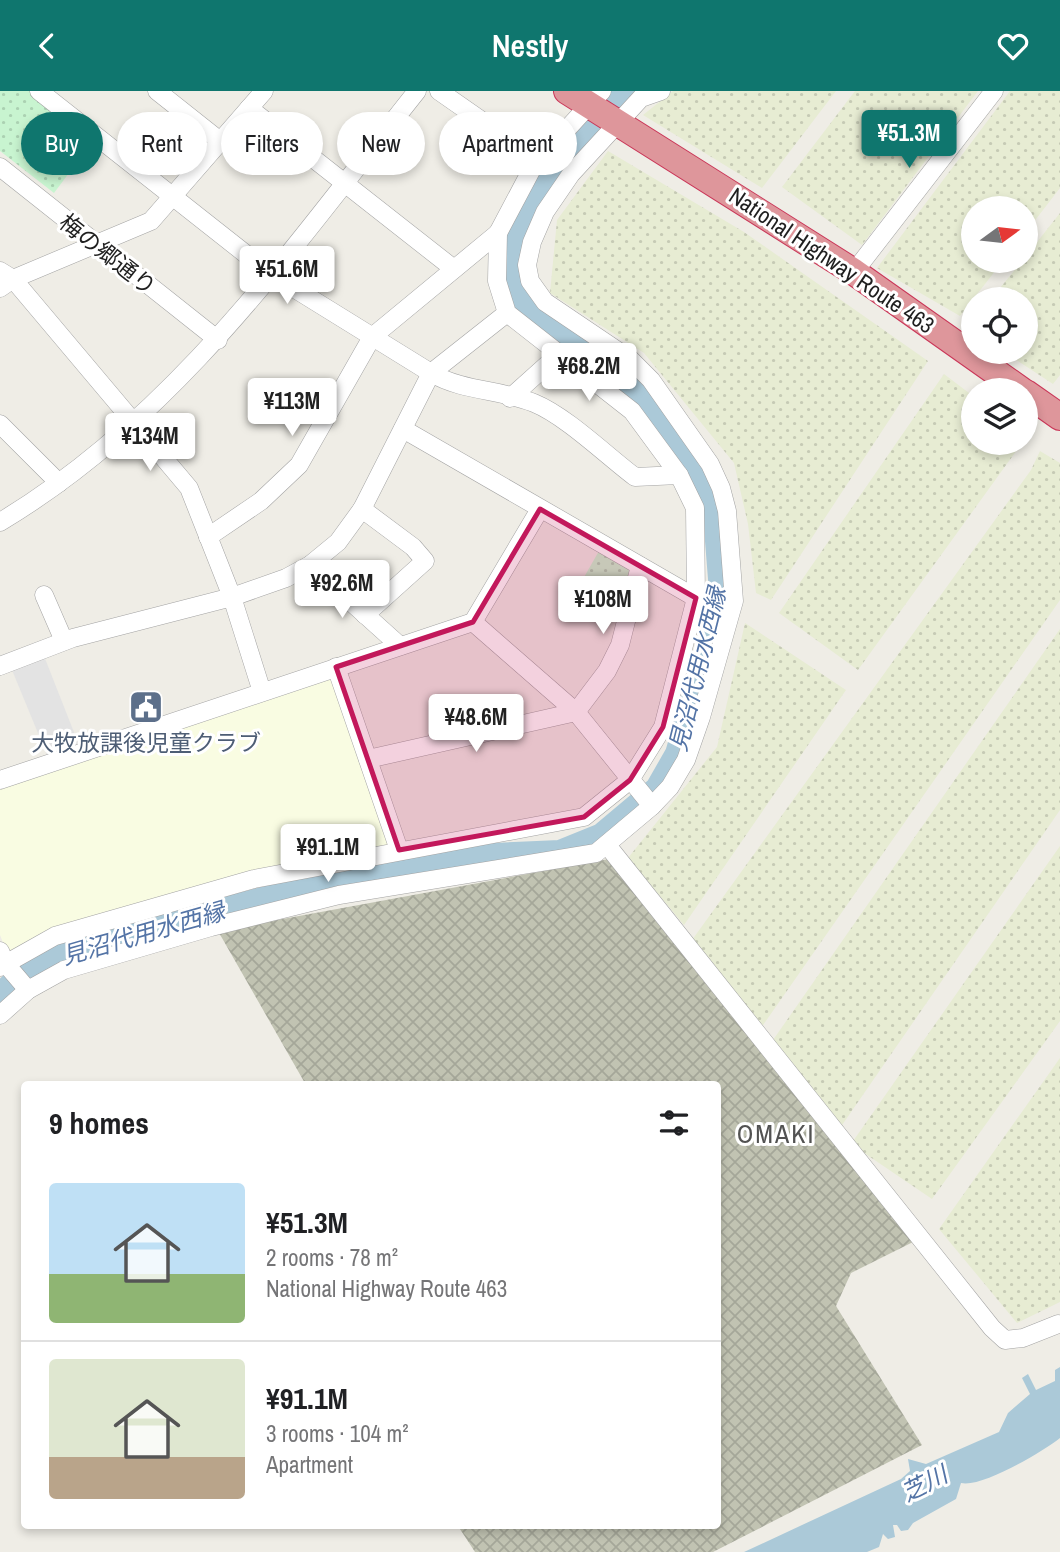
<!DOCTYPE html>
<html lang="en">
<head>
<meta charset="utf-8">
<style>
	body { margin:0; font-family:"Archivo Narrow","Noto Sans JP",sans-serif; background:#f2f2f2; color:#202124; height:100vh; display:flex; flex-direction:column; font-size:26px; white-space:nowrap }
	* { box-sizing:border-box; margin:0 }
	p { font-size:23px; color:#757577 }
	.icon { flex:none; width:38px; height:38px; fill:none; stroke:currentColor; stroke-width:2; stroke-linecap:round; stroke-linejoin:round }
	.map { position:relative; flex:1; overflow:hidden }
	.sheet { position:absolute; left:21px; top:990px; width:700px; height:448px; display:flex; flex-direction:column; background:#fff; border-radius:7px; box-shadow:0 4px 10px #0003 }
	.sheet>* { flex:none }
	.top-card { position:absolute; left:21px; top:21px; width:700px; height:63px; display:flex; gap:14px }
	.needle { width:46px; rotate:75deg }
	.tools { position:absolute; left:961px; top:105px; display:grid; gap:14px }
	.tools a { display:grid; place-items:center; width:77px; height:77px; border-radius:50%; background:#fff; box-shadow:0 4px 10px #0003; font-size:35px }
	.price { position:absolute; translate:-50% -60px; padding:0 16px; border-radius:7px; background:#fff; color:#222; font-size:23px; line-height:46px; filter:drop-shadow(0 2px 4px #0008) }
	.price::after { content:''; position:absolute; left:50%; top:42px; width:21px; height:16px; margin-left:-10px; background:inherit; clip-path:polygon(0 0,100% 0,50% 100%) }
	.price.current { background:#0f766e; color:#fff }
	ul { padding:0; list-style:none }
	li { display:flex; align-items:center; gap:21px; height:175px; padding:0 28px }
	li+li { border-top:2px solid #e0e0e0 }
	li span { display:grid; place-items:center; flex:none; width:196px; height:140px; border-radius:7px; color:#555 }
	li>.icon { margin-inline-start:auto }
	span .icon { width:84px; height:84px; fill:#fffc; stroke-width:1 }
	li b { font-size:30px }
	h2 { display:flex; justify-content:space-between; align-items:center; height:84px; padding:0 28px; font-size:30px }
	.pill { padding:0 24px; border-radius:32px; background:#fff; box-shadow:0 4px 10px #0003; font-size:24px; line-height:63px }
	.pill.current { background:#0f766e; color:#fff }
	header { display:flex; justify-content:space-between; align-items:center; height:91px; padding:0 28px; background:#0f766e; color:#fff; font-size:32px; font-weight:600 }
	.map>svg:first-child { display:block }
	.education { fill:#f9fce2 }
	.construction { fill:url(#construction-cross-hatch) }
	.farmland { fill:url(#farmland-dots) }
	.park { fill:url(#park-dots) }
	.parking { fill:#e3e3e3 }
	.water { fill:#abc9d8 }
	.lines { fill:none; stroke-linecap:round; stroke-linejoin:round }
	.river { stroke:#abc9d8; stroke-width:26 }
	.minor-casing { stroke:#a3a3a3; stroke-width:19 }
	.highway-casing { stroke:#ca3658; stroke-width:28 }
	.minor { stroke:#fff; stroke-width:18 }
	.highway { stroke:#de969b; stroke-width:26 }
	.marked { fill:#c2185b; fill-opacity:0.2; stroke:#c2185b; stroke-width:5; stroke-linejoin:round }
	.labels { text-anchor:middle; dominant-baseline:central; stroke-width:6; stroke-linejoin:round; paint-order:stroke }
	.street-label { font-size:23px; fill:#1f1f1f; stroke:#fff }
	.service-label { font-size:23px; fill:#4e5e75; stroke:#fff }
	.water-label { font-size:24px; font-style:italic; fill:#5474a6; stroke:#fff }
	.quarter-label { font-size:26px; letter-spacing:2px; fill:#525252; stroke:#fff }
</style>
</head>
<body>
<header><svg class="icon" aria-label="back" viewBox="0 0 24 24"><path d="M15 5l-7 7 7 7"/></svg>Nestly<svg class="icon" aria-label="heart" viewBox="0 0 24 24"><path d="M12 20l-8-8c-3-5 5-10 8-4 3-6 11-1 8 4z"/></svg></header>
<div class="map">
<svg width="1060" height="1461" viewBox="0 0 1060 1461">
	<defs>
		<pattern id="construction-cross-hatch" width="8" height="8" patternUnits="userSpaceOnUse" patternTransform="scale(1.75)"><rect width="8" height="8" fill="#c1c3b2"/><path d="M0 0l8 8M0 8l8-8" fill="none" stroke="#a5a799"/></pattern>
		<pattern id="farmland-dots" width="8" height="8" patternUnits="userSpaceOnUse" patternTransform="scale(1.75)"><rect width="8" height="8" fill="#e7ecd3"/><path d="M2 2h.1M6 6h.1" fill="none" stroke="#c6cab5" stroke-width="1.8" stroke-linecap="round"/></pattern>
		<pattern id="park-dots" width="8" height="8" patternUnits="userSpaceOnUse" patternTransform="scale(1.75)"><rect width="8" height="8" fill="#c8f4d0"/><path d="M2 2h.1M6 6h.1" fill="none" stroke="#abd1b2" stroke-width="1.8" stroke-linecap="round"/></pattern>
	</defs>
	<rect width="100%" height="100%" fill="#efede6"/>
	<path class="education" d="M330 585 389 752 387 756 12 863 6 859 0 844V694Z"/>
	<path class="construction" d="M609 768 915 1150 851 1182 836 1215 922 1354 713 1461H475L458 1435H718V994H306L218 840Z"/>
	<g class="farmland">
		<path d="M673 0H836L762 97 643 24Z"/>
		<path d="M855 0H978L862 154 782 96Z"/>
		<path d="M1010 0H1060V97L1026 141V117H973V170H1003L960 225 877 177Z"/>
		<path d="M608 60 744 141 928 270 771 509 756 502 748 433 734 372 644 262 550 202 557 129Z"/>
		<path d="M1060 122V284L1053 293 1004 261H1026V208H991L1022 170H1026V165Z"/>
		<path d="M944 283 973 305V352H1022L858 579 779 522Z"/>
		<path d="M1040 360 1060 372V509L761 937 692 849 1031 379Z"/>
		<path d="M745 532 846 599 684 834 628 767 717 656Z"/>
		<path d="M1060 538V719L840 1037 773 949Z"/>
		<path d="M1060 755V930L932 1108 851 1053Z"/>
		<path d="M1060 967V1211L1017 1232 939 1138Z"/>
	</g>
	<g class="park">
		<path d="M0 0H30L93 50 54 102 0 60Z"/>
		<path d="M599 460 631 477 621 526 575 502Z"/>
	</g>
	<path class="parking" d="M44 565 79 654 47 664 12 579Z"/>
	<path class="water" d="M1060 1276V1347C1042 1361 982 1397 961 1392L956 1408 913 1432 908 1439 901 1440 897 1434H893L895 1446 888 1448 883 1443 879 1456 867 1461H744L901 1388 910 1380 908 1368 926 1373 999 1341 1008 1322 1030 1303 1022 1287 1028 1283 1036 1299 1055 1290V1279Z"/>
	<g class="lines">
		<path class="river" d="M0 905 30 878 48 869 174 832 344 788 494 765 560 762 602 745 658 698 678 663 704 575 722 500 715 412 682 352 654 315 618 283 535 225 516 201 512 180 514 159 550 87 580 47 629 0"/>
		<g class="minor-casing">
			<g id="minor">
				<path d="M39 0 271 183 431 282C464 301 500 298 534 312 566 325 607 365 635 386L679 384"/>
				<path d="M157 0 220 50"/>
				<path d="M439 0 538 69"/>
				<path d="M249 17 454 178"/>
				<path d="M0 76 218 249"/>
				<path d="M0 180 13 188 189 397 232 506 262 601"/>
				<path d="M854 181 994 0"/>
				<path d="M0 197 13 188 151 130 264 0"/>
				<path d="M510 307 558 264"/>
				<path d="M0 333 59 392"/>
				<path d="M403 338 696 507"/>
				<path d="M362 418 413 456 425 470 365 524"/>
				<path d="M0 431C176 326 292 157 417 0"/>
				<path d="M208 446 261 410 299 374 372 246 498 142"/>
				<path d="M310 474 400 555"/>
				<path d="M44 504 64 550"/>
				<path d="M473 531 576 621 652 715"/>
				<path d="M0 575 73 547 232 506 286 487 310 474 338 451 362 418 431 282 507 222"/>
				<path d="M336 576 399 759"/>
				<path d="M368 668 576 621 607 580 620 554 640 475"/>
				<path d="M0 689 473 531 540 418"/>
				<path d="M607 754 992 1237 1005 1249 1023 1247 1058 1233"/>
				<path d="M0 860 5 872 28 899"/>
				<path d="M0 876 55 845 254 788 584 726 630 689 663 636 696 507 695 417 679 384 632 320 507 222 497 190 498 142 534 74 602 0"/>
				<path d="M0 924 28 899 64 879 211 836 339 804 596 762 652 715 670 696 686 669 701 626 734 510 727 420 721 397 710 373 651 289 631 269 545 211 530 190 527 174 532 151 545 121 571 83 641 7 661 0"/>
			</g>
		</g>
		<g class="highway-casing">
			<g id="highway">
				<path d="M567 0 854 181 1021 299"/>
				<path d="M1026 302 1060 326"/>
			</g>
		</g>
		<use href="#minor" class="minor"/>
		<use href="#highway" class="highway"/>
	</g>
	<path class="marked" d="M540 418 696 507 663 636 630 689 584 726 399 759 336 576 473 531Z"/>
	<defs>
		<g id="civic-square" transform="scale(1.75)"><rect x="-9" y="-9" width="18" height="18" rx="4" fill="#5c6f8a" stroke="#fff"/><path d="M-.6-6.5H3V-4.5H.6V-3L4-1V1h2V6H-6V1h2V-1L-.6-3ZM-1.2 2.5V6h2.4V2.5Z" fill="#fff"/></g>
	</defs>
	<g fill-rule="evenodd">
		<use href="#civic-square" x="146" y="616"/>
	</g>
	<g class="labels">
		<g class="street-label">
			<text transform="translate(108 163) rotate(38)">梅の郷通り</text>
			<text transform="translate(832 169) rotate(34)">National Highway Route 463</text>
		</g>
		<g class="service-label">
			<text x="146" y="651">大牧放課後児童クラブ</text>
		</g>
		<g class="water-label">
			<text transform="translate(697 578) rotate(-76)">見沼代用水西縁</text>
			<text transform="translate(143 842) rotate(-16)">見沼代用水西縁</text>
			<text transform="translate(924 1392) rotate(-27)">芝川</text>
		</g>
		<g class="quarter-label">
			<text x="776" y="1042">OMAKI</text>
		</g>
	</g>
</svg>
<div class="tools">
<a><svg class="needle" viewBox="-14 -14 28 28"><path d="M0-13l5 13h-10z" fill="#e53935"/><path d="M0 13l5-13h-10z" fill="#757577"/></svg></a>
<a><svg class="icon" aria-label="locate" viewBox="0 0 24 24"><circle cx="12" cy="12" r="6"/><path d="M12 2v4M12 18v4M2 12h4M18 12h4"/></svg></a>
<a><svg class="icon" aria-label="layers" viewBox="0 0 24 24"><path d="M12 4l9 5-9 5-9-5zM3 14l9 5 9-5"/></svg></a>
</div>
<b class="price current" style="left:909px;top:79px">¥51.3M</b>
<b class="price" style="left:287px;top:215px">¥51.6M</b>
<b class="price" style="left:589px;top:312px">¥68.2M</b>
<b class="price" style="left:292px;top:347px">¥113M</b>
<b class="price" style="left:150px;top:382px">¥134M</b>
<b class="price" style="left:342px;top:529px">¥92.6M</b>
<b class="price" style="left:603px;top:545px">¥108M</b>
<b class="price" style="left:476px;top:663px">¥48.6M</b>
<b class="price" style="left:328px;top:793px">¥91.1M</b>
<div class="top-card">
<a class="pill current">Buy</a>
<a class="pill">Rent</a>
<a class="pill">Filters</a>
<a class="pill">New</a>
<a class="pill">Apartment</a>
</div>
<section class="sheet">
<h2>9 homes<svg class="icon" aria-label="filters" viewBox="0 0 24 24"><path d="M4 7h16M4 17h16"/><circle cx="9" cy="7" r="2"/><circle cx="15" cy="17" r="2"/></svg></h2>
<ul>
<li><span style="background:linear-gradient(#bfe0f5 65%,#8fb573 0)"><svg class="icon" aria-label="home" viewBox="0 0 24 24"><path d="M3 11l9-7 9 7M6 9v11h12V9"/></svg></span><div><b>¥51.3M</b><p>2 rooms · 78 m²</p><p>National Highway Route 463</p></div></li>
<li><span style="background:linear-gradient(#dfe7d0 70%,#b9a48a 0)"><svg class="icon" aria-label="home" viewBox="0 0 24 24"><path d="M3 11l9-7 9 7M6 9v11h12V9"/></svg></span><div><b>¥91.1M</b><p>3 rooms · 104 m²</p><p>Apartment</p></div></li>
</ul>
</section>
</div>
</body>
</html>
